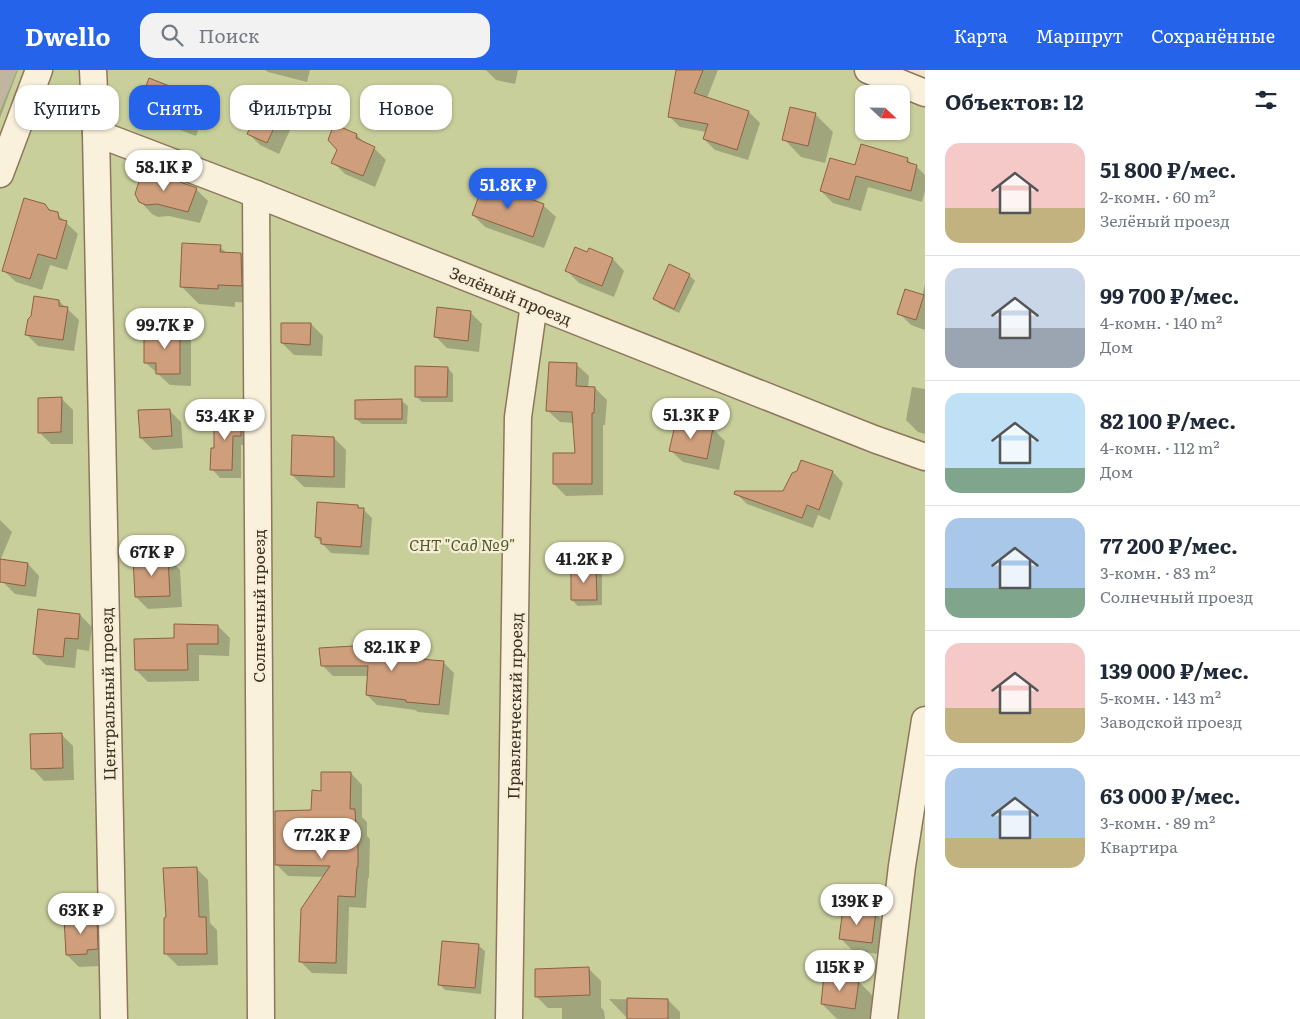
<!DOCTYPE html>
<html lang="ru">
<head>
<meta charset="utf-8">
<style>
	body { margin:0; font-family:Literata,serif; background:#f2f2f3; color:#1f2937; height:100vh; display:flex; flex-direction:column; font-size:19px; white-space:nowrap }
	* { box-sizing:border-box; margin:0 }
	p { font-size:16px; color:#747a83 }
	.icon { flex:none; width:28px; height:28px; fill:none; stroke:currentColor; stroke-width:2; stroke-linecap:round; stroke-linejoin:round }
	.map { position:relative; flex:1; overflow:hidden }
	.drawer { display:flex; flex-direction:column; background:#fff; width:375px }
	.drawer>* { flex:none }
	.guide { position:absolute; left:15px; top:15px; width:475px; height:45px; display:flex; gap:10px }
	.needle { width:32px; rotate:112deg }
	.fabs { position:absolute; left:855px; top:15px; display:grid; gap:10px }
	.fabs a { display:grid; place-items:center; width:55px; height:55px; border-radius:10px; background:#fff; box-shadow:0 1px 4px #0004; font-size:25px }
	.price { position:absolute; translate:-50% -42px; padding:0 11px; border-radius:18px; background:#fff; color:#222; font-size:16px; line-height:32px; filter:drop-shadow(0 1px 2px #0008) }
	.price::after { content:''; position:absolute; left:50%; top:30px; width:15px; height:11px; margin-left:-8px; background:inherit; clip-path:polygon(0 0,100% 0,50% 100%) }
	.price.current { background:#2563eb; color:#fff }
	ul { padding:0; list-style:none }
	li { display:flex; align-items:center; gap:15px; height:125px; padding:0 20px }
	li+li { border-top:1px solid #e0e1e3 }
	li span { display:grid; place-items:center; flex:none; width:140px; height:100px; border-radius:15px; color:#555 }
	li>.icon { margin-inline-start:auto }
	span .icon { width:60px; height:60px; fill:#fffc; stroke-width:1 }
	li b { font-size:21px }
	h2 { display:flex; justify-content:space-between; align-items:center; height:60px; padding:0 20px; font-size:21px }
	.chip { padding:0 18px; border-radius:15px; background:#fff; box-shadow:0 1px 4px #0004; font-size:18px; line-height:45px }
	.chip.current { background:#2563eb; color:#fff }
	header { display:flex; align-items:center; gap:30px; box-sizing:border-box; height:70px; padding:0 25px; background:#2563eb; color:#fff }
	header strong { font-size:24px }
	nav { display:flex; gap:28px; margin-inline-start:auto; font-size:18px }
	.search { width:350px; height:45px; background:#f2f2f3; display:flex; align-items:center; gap:12px; box-sizing:border-box; padding:0 18px; border-radius:15px; color:#747a83; font-size:19px }
	main { display:flex; flex:1; min-height:0 }
	.map>svg:first-child { display:block }
	.green { fill:#c9cf9b; fill-rule:evenodd }
	.shadow { fill:#0003 }
	.building { fill:#cf9f7d; stroke:#8d5f41 }
	.lines { fill:none; stroke-linecap:round; stroke-linejoin:round }
	.minor-casing { stroke:#8d765c; stroke-width:29 }
	.minor { stroke:#faf1dc; stroke-width:26 }
	.labels { text-anchor:middle; dominant-baseline:central; stroke-width:4.5; stroke-linejoin:round; paint-order:stroke }
	.street-label { font-size:16px; fill:#3d2e20; stroke:#f7eed8 }
	.park-label { font-size:16px; font-style:italic; fill:#4d5a26; stroke:#f7eed8 }
</style>
</head>
<body>
<header>
<strong>Dwello</strong>
<div class="search"><svg class="icon" aria-label="search" viewBox="0 0 24 24"><circle cx="10" cy="10" r="6"/><path d="M15 15l6 6"/></svg>Поиск</div>
<nav><a>Карта</a><a>Маршрут</a><a>Сохранённые</a></nav>
</header>
<main>
<div class="map">
<svg width="925" height="949" viewBox="0 0 925 949">
	<rect width="100%" height="100%" fill="#f0e4c8"/>
	<path class="green" d="M17 0H880L925 16V949H0V41ZM864 24H901V61H864Z"/>
	<g class="shadow">
		<path d="M0 0H18L0 48Z"/>
		<path d="M265 0H310L307 12 268 2Z"/>
		<path d="M486 0H518L515 14 496 10Z"/>
		<path d="M675 0H718L707 28 749 42 760 53 748 90 715 80 704 69 706 62 680 57 669 46 678 1Z"/>
		<path d="M195 27 206 39 196 66 151 49 139 37Z"/>
		<path d="M280 44 292 56 279 84 260 75 249 64Z"/>
		<path d="M815 44 833 62 825 93 801 87 784 69Z"/>
		<path d="M357 65 366 75 374 78 386 90 375 117 345 104 333 92Z"/>
		<path d="M908 90 913 95 916 96 925 105V121L922 132 868 117 861 141 833 133 821 121 856 96Z"/>
		<path d="M484 114 544 136 556 147 544 178 485 157 473 145Z"/>
		<path d="M196 119 208 131 200 153 169 146 158 147 152 144 140 131Z"/>
		<path d="M45 135 52 142 57 144 78 164 67 200 50 195 42 220 16 212 4 201Z"/>
		<path d="M220 177 227 183 241 184 259 202V233L235 232V237L199 234 181 216Z"/>
		<path d="M613 189 624 201 614 227 579 213 567 201Z"/>
		<path d="M689 205 695 211 679 243 660 234 654 228Z"/>
		<path d="M925 214V260L911 255 899 243 922 226Z"/>
		<path d="M59 231 79 250 74 281 38 276 26 264Z"/>
		<path d="M470 242 482 254 479 282 447 278 435 266Z"/>
		<path d="M311 254 323 266 322 286 294 285 282 273 283 255Z"/>
		<path d="M179 255 191 267V316L170 315 145 292 158 271Z"/>
		<path d="M577 295 589 306 588 318H595L607 330 605 355H603V425L566 426 554 414 576 384 574 353 560 352 548 341Z"/>
		<path d="M448 298 453 304V332H422L416 326Z"/>
		<path d="M912 317 925 319V364L918 362 906 350Z"/>
		<path d="M61 328 73 340V374H51L39 362Z"/>
		<path d="M402 331 408 336 407 354H362L356 349Z"/>
		<path d="M169 340 181 352 183 378 153 380 141 368Z"/>
		<path d="M240 345 249 354V375H241V408H220L212 399 215 380Z"/>
		<path d="M677 352 713 359 725 371 719 400 683 392 671 381Z"/>
		<path d="M334 368 346 380 345 418 304 417 292 405Z"/>
		<path d="M801 392 833 402 843 413 830 450 818 445 813 458 747 434 736 423 784 422 798 402Z"/>
		<path d="M358 436 361 439H363L372 448 369 485 331 483 316 467Z"/>
		<path d="M0 450 12 462 0 491Z"/>
		<path d="M168 488 180 500 182 537 148 539 136 527Z"/>
		<path d="M28 494 39 506 36 527 15 524 3 512Z"/>
		<path d="M596 499 602 505V535L578 536 572 530Z"/>
		<path d="M80 545 92 557 89 581 77 579 75 598 46 595 34 584Z"/>
		<path d="M218 556 230 568 229 586 199 585V611L148 612 136 600 175 569Z"/>
		<path d="M419 581 429 591 443 592 454 603 449 645 418 642 415 640 377 635 367 625 369 606H333L323 596Z"/>
		<path d="M61 664 73 676 74 710 44 711 33 699Z"/>
		<path d="M351 703 362 715V747L367 752V766L370 769 369 808H368L366 838 349 837 347 904 312 903 300 891 324 807 288 806 276 794 313 741 322 722Z"/>
		<path d="M196 798 208 810 210 853 217 860 218 895 178 896 166 884 167 849Z"/>
		<path d="M876 844 888 856 884 885 852 880 841 869Z"/>
		<path d="M92 847 108 863 109 891H98L99 896 79 897 67 885Z"/>
		<path d="M479 876 485 881 481 924 445 920 439 914Z"/>
		<path d="M589 899 601 911V937L604 941 605 949H562V938H548L536 926Z"/>
		<path d="M859 912 876 929 874 949H837L822 934Z"/>
		<path d="M609 929 668 930 680 942V949H628Z"/>
	</g>
	<g class="building">
		<path d="M676 0H703L694 23 749 41 737 80 703 69 708 54 668 47Z"/>
		<path d="M149 8 195 26 184 55 138 37Z"/>
		<path d="M261 34 281 43 267 73 247 64Z"/>
		<path d="M790 37 816 43 808 76 782 70Z"/>
		<path d="M334 54 357 64 356 68 375 77 363 106 331 93 337 80 328 70Z"/>
		<path d="M861 74 908 88 907 92 917 95 911 121 856 106 849 130 820 121 830 88 855 95Z"/>
		<path d="M143 99 197 118 188 142 157 134 146 135 139 132 135 124Z"/>
		<path d="M484 112 544 134 533 167 472 145Z"/>
		<path d="M24 128 45 134 49 140 58 142 59 149 67 151 56 189 38 184 30 209 2 201Z"/>
		<path d="M182 173 221 175 220 182 241 183 242 216 218 215V219L180 217Z"/>
		<path d="M575 177 587 182 589 178 613 188 602 216 565 201Z"/>
		<path d="M669 194 690 204 674 239 653 229Z"/>
		<path d="M905 219 924 225 916 250 897 244Z"/>
		<path d="M34 226 59 230V236L68 237 63 270 25 265 28 249 31 246Z"/>
		<path d="M437 237 471 241 468 271 434 267Z"/>
		<path d="M281 253H311L310 275 281 273Z"/>
		<path d="M157 254H180V304H156V293H144V269H157Z"/>
		<path d="M549 292 577 293 576 316 595 317 594 343H592V414H553V383H575L572 342 546 341Z"/>
		<path d="M415 296 448 297 447 327H415Z"/>
		<path d="M62 327 61 362 38 363V328Z"/>
		<path d="M402 329V349H355V330Z"/>
		<path d="M170 339 172 366 140 368 138 340Z"/>
		<path d="M214 344H241V366H233L232 400H210L211 378H214Z"/>
		<path d="M676 351 713 358 707 389 669 381Z"/>
		<path d="M292 365 334 367V407L291 405Z"/>
		<path d="M801 390 833 401 819 440 807 435 802 448 734 424 735 421H783L792 403 797 401Z"/>
		<path d="M317 432 358 435V438H364L361 477 321 474V468L315 467Z"/>
		<path d="M168 487 170 526 135 527 133 488Z"/>
		<path d="M0 489 28 493 25 516 0 512Z"/>
		<path d="M571 498H596L597 530H571Z"/>
		<path d="M38 539 80 544 78 569 65 568 63 587 33 584Z"/>
		<path d="M174 554 218 555V574H187L188 600H135L134 569 174 568Z"/>
		<path d="M354 576 419 580V589L444 591 439 635 406 632V630L366 625 368 596H321L319 578Z"/>
		<path d="M62 663 63 698 31 699 30 664Z"/>
		<path d="M321 702H351L350 739H355L356 759 358 756V797H357L355 827 338 826 336 893 299 892 301 839 330 796 275 795V741L311 740 312 720 321 721Z"/>
		<path d="M197 797 199 847H206L207 884H164V848L166 847 163 798Z"/>
		<path d="M843 838 876 842 872 873 839 869Z"/>
		<path d="M92 846V850H97L98 879 87 880V884L66 885 64 847Z"/>
		<path d="M442 871 479 874 475 918 438 915Z"/>
		<path d="M589 897 590 925 535 927V899Z"/>
		<path d="M824 905 859 910 855 939 821 934Z"/>
		<path d="M627 928 668 929V949H627Z"/>
	</g>
	<g class="lines">
		<g class="minor-casing">
			<g id="minor">
				<path d="M93 0 96 63 114 949"/>
				<path d="M868 0 925 23"/>
				<path d="M96 63 256 124 874 369 925 387"/>
				<path d="M0 104 39 0"/>
				<path d="M256 124 261 949"/>
				<path d="M509 949 518 347 534 234"/>
				<path d="M884 949 902 796 925 650"/>
			</g>
		</g>
		<use href="#minor" class="minor"/>
	</g>
	<g class="labels">
		<g class="street-label">
			<text transform="translate(511 225) rotate(22)">Зелёный проезд</text>
			<text transform="translate(258 536) rotate(-90)">Солнечный проезд</text>
			<text transform="translate(107 624) rotate(-91)">Центральный проезд</text>
			<text transform="translate(514 636) rotate(-89)">Правленческий проезд</text>
		</g>
		<g class="park-label">
			<text x="462" y="474">СНТ "Сад №9"</text>
		</g>
	</g>
</svg>
<div class="fabs">
<a><svg class="needle" viewBox="-14 -14 28 28"><path d="M0-13l5 13h-10z" fill="#e53935"/><path d="M0 13l5-13h-10z" fill="#747a83"/></svg></a>
</div>
<b class="price" style="left:164px;top:122px">58.1K ₽</b>
<b class="price current" style="left:508px;top:140px">51.8K ₽</b>
<b class="price" style="left:165px;top:280px">99.7K ₽</b>
<b class="price" style="left:691px;top:370px">51.3K ₽</b>
<b class="price" style="left:225px;top:371px">53.4K ₽</b>
<b class="price" style="left:152px;top:507px">67K ₽</b>
<b class="price" style="left:584px;top:514px">41.2K ₽</b>
<b class="price" style="left:392px;top:602px">82.1K ₽</b>
<b class="price" style="left:322px;top:790px">77.2K ₽</b>
<b class="price" style="left:857px;top:856px">139K ₽</b>
<b class="price" style="left:81px;top:865px">63K ₽</b>
<b class="price" style="left:840px;top:922px">115K ₽</b>
<div class="guide">
<a class="chip">Купить</a>
<a class="chip current">Снять</a>
<a class="chip">Фильтры</a>
<a class="chip">Новое</a>
</div>
</div>
<section class="drawer">
<h2>Объектов: 12<svg class="icon" aria-label="filters" viewBox="0 0 24 24"><path d="M4 7h16M4 17h16"/><circle cx="9" cy="7" r="2"/><circle cx="15" cy="17" r="2"/></svg></h2>
<ul>
<li><span style="background:linear-gradient(#f6c9c9 65%,#c2b280 0)"><svg class="icon" aria-label="home" viewBox="0 0 24 24"><path d="M3 11l9-7 9 7M6 9v11h12V9"/></svg></span><div><b>51 800 ₽/мес.</b><p>2-комн. · 60 m²</p><p>Зелёный проезд</p></div></li>
<li><span style="background:linear-gradient(#c9d6e8 60%,#9aa5b1 0)"><svg class="icon" aria-label="home" viewBox="0 0 24 24"><path d="M3 11l9-7 9 7M6 9v11h12V9"/></svg></span><div><b>99 700 ₽/мес.</b><p>4-комн. · 140 m²</p><p>Дом</p></div></li>
<li><span style="background:linear-gradient(#bfe0f5 75%,#7fa58c 0)"><svg class="icon" aria-label="home" viewBox="0 0 24 24"><path d="M3 11l9-7 9 7M6 9v11h12V9"/></svg></span><div><b>82 100 ₽/мес.</b><p>4-комн. · 112 m²</p><p>Дом</p></div></li>
<li><span style="background:linear-gradient(#a9c7e8 70%,#7fa58c 0)"><svg class="icon" aria-label="home" viewBox="0 0 24 24"><path d="M3 11l9-7 9 7M6 9v11h12V9"/></svg></span><div><b>77 200 ₽/мес.</b><p>3-комн. · 83 m²</p><p>Солнечный проезд</p></div></li>
<li><span style="background:linear-gradient(#f6c9c9 65%,#c2b280 0)"><svg class="icon" aria-label="home" viewBox="0 0 24 24"><path d="M3 11l9-7 9 7M6 9v11h12V9"/></svg></span><div><b>139 000 ₽/мес.</b><p>5-комн. · 143 m²</p><p>Заводской проезд</p></div></li>
<li><span style="background:linear-gradient(#a9c7e8 70%,#c2b280 0)"><svg class="icon" aria-label="home" viewBox="0 0 24 24"><path d="M3 11l9-7 9 7M6 9v11h12V9"/></svg></span><div><b>63 000 ₽/мес.</b><p>3-комн. · 89 m²</p><p>Квартира</p></div></li>
</ul>
</section>
</main>
</body>
</html>
